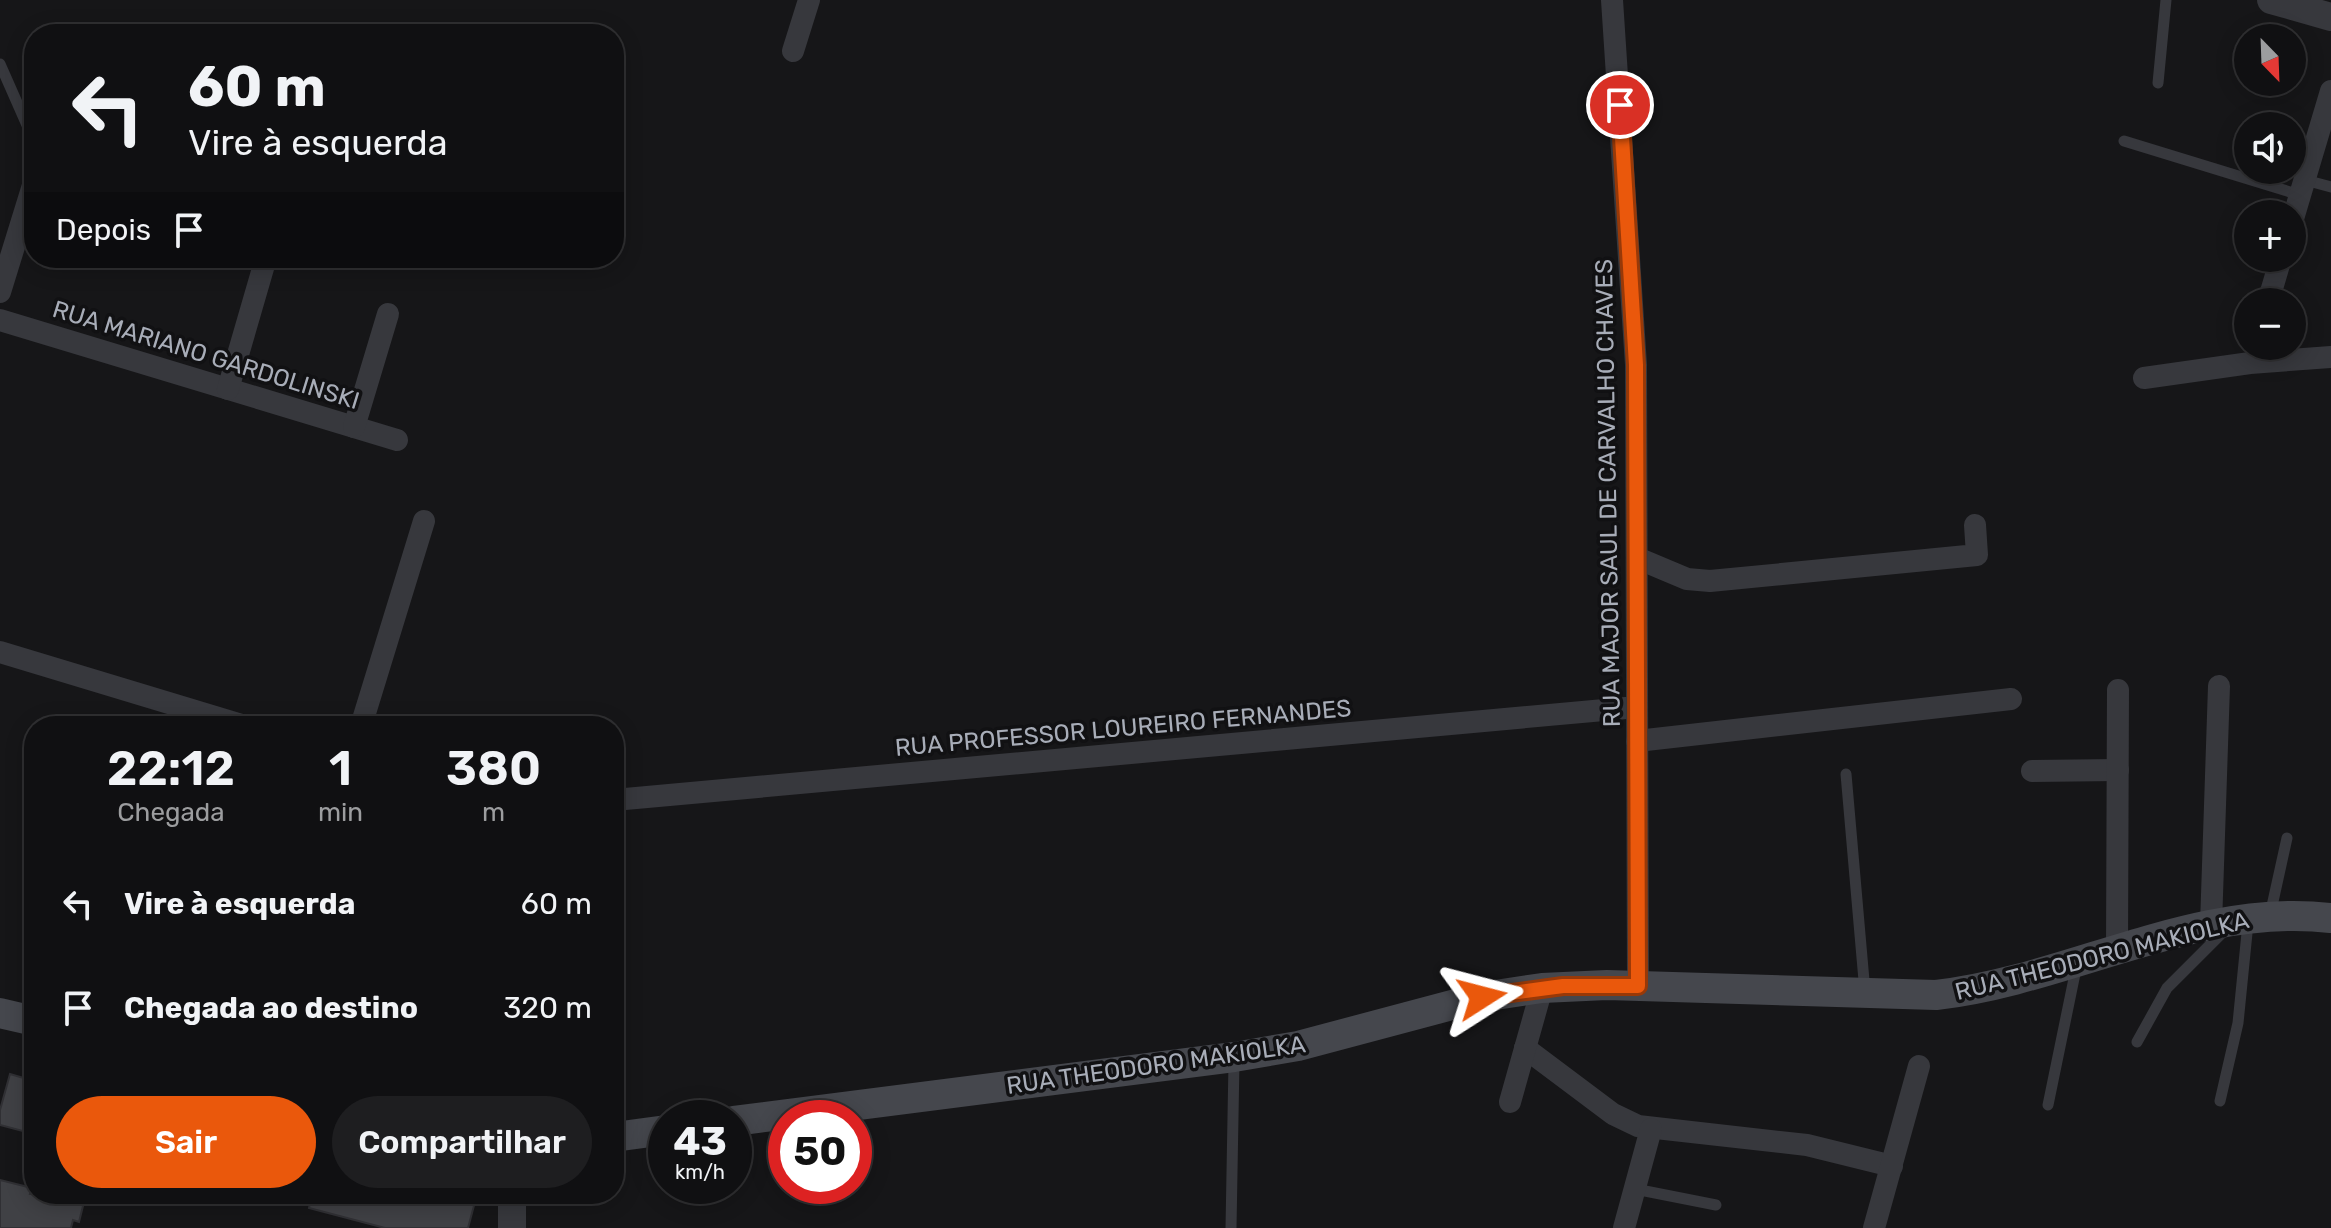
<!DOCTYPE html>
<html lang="pt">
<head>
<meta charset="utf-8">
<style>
  body { margin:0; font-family:Rubik,sans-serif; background:#1e1e20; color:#f1f3f6; height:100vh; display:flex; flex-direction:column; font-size:30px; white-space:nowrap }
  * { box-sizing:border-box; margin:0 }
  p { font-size:26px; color:#9c9d9f }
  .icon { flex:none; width:44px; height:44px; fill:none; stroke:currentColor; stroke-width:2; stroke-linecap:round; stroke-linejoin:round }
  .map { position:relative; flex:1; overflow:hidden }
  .details { position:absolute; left:24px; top:716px; width:600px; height:488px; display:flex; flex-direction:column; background:#101012; border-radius:32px; box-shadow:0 4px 20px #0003,0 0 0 2px #303032 }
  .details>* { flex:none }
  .hud { position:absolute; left:24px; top:24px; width:600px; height:244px; border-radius:32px; box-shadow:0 4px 20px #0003,0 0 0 2px #303032; background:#101012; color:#f1f3f6; overflow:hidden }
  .needle { width:52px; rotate:157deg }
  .fabs { position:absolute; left:2234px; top:24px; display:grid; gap:16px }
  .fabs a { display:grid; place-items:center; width:72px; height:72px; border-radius:50%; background:#101012; box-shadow:0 4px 20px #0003,0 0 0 2px #303032; font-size:40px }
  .speed { position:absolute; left:648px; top:1100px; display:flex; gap:16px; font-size:40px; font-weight:700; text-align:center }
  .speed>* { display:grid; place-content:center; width:104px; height:104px; border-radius:50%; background:#101012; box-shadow:0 4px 20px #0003,0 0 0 2px #303032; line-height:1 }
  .speed small { font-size:20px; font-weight:400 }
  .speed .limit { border:12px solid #d22; background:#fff; color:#111 }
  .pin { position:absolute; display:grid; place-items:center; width:68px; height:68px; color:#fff; margin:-34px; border:4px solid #fff; border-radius:50%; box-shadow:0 2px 8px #0007 }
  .me { position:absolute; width:88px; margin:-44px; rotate:81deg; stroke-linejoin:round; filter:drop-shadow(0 0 6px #0008) }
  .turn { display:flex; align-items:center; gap:28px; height:168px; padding:0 32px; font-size:36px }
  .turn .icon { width:104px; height:104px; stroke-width:2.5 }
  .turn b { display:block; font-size:56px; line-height:68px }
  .then { display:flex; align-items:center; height:76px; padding:0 32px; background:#0003; gap:16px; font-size:30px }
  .eta { display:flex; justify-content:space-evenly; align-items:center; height:136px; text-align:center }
  .eta b { font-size:48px; font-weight:600; line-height:56px }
  .action { display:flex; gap:16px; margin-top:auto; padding:16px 32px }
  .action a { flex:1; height:92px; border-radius:48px; background:#ea580c; color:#fff; font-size:32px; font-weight:600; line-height:92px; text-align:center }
  .action a+a { background:#1e1e20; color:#f1f3f6 }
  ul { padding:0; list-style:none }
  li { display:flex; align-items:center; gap:24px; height:104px; padding:0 32px }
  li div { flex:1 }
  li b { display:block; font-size:30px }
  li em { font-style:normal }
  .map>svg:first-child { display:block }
</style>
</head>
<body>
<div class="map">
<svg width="2331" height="1228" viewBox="0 0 2331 1228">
  <rect width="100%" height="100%" fill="#161618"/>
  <!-- building -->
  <g fill="#404145" stroke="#303034" stroke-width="2">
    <polygon points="10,1074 34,1081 34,1134 0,1125 0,1110"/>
    <polygon points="0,1180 32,1188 30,1194 53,1194 84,1202 79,1222 73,1220 71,1228 0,1228"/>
    <polygon points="312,1194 460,1194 476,1198 468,1228 385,1228 309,1208"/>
  </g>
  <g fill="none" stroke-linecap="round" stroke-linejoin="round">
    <!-- service -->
    <g stroke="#37383d" stroke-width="11">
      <polyline points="0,64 34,141"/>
      <polyline points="2158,83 2166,0"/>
      <polyline points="2124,141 2300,195"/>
      <polyline points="2305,180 2331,187"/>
      <polyline points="1846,774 1865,992"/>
      <polyline points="2270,915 2287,838"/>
      <polyline points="2137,1042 2167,988 2224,931"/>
      <polyline points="2220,1101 2238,1023 2248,923"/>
      <polyline points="2048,1105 2077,964"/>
      <polyline points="1635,1189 1716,1205"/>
      <polyline points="1231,1228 1234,1061"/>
    </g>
    <!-- minor -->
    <g stroke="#37383d" stroke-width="22">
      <polyline points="1612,0 1636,365 1638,986"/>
      <polyline points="793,51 809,0"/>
      <polyline points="2292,222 2331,91"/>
      <polyline points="0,292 34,182"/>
      <polyline points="2268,302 2281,258"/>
      <polyline points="0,320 397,440"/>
      <polyline points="2144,378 2250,363 2331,357"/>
      <polyline points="228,389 266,258"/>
      <polyline points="354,427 388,314"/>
      <polyline points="1637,558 1687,579 1710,581 1977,555 1975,525"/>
      <polyline points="0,652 245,726"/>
      <polyline points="361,726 424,521"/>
      <polyline points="1637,741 2011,699"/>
      <polyline points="2032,771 2118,770"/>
      <polyline points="614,800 1637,707"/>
      <polyline points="2211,925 2219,686"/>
      <polyline points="2117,951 2118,690"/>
      <polyline points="1525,1048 1613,1114 1638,1126 1807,1145 1892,1166"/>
      <polyline points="1510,1102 1542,988"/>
      <polyline points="1624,1228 1651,1129"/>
      <polyline points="1874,1228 1919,1066"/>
    </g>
    <!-- tertiary -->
    <g stroke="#37383d" stroke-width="28">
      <polyline points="2271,0 2331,17"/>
      <polyline points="512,1194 512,1228"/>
    </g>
    <!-- secondary -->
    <g stroke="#45474d" stroke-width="30">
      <polyline points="0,1013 34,1021"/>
      <path d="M734 1121 1234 1057 1298 1046 1482 997 1542 988 1607 985 1936 995C2069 980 2195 902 2331 918"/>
      <polyline points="614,1137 666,1130"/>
    </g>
  </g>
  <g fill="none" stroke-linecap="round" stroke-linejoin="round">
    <!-- route casing -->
    <g stroke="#983908" stroke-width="20">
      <polyline id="route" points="1482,997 1563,986 1638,986 1636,365 1620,105"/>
    </g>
    <!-- route -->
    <use href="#route" stroke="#ea580c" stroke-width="14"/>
  </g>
  <g text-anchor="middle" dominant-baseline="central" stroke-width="7" stroke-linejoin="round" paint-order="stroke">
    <!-- street labels -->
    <g font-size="24" fill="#a8adb8" stroke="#111113">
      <text transform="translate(206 355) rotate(17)">RUA MARIANO GARDOLINSKI</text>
      <text transform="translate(1608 493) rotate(-91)">RUA MAJOR SAUL DE CARVALHO CHAVES</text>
      <text transform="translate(1123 728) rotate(-5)">RUA PROFESSOR LOUREIRO FERNANDES</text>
      <text transform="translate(2102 956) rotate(-14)">RUA THEODORO MAKIOLKA</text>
      <text transform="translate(1156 1065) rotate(-8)">RUA THEODORO MAKIOLKA</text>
    </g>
  </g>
</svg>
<div class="fabs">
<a><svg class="needle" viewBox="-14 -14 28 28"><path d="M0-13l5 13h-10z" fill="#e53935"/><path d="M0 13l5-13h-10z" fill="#9c9d9f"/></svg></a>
<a><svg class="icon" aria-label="sound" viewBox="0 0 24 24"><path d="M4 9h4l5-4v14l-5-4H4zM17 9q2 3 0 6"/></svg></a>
<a>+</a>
<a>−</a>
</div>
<div class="speed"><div>43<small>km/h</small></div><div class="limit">50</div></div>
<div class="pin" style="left:1620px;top:105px;background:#d93025"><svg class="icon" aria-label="arrive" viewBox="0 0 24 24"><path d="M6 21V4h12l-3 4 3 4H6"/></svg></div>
<svg class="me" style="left:1482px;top:997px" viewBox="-20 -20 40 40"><path d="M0-17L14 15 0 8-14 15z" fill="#ea580c" stroke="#fff" stroke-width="4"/></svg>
<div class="hud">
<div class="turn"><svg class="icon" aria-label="left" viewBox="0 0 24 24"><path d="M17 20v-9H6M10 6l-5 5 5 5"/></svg><div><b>60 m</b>Vire à esquerda</div></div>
<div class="then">Depois<svg class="icon" aria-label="arrive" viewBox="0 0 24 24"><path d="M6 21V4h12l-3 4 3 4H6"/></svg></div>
</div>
<section class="details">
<div class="eta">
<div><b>22:12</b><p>Chegada</p></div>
<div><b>1</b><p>min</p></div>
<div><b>380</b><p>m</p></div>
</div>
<ul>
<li><svg class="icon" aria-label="left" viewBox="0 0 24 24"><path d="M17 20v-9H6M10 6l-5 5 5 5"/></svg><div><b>Vire à esquerda</b></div><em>60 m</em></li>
<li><svg class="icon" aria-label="arrive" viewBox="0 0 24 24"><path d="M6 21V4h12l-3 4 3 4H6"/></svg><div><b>Chegada ao destino</b></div><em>320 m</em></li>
</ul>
<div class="action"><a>Sair</a><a>Compartilhar</a></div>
</section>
</div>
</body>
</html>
